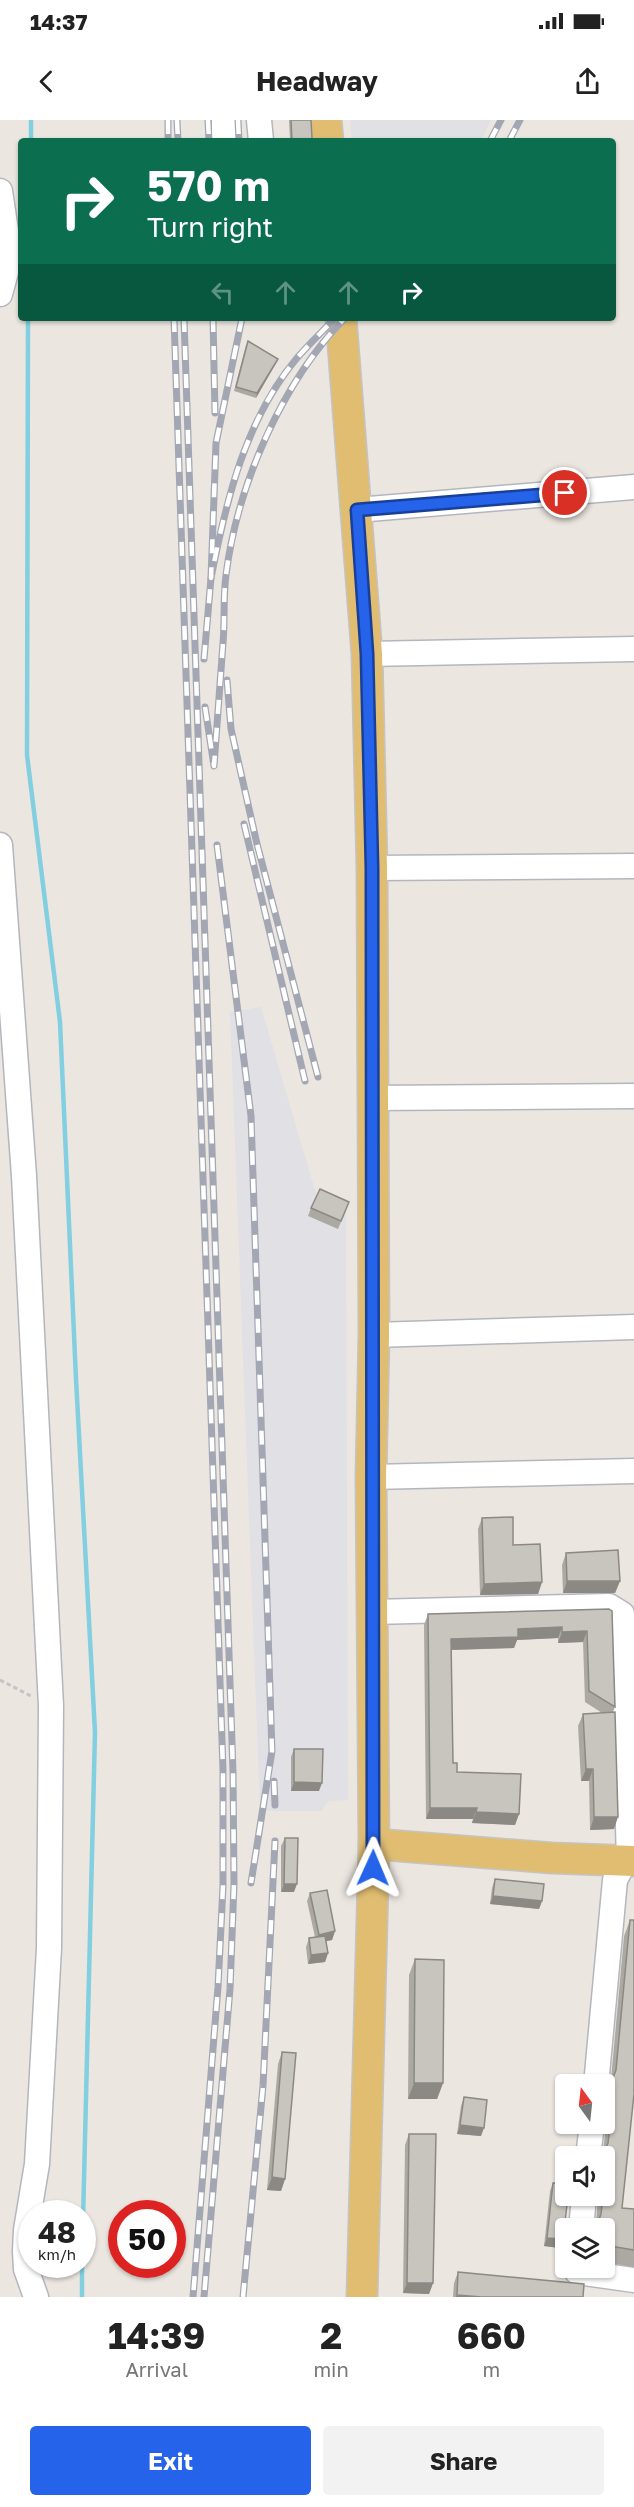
<!DOCTYPE html>
<html lang="en">
<head>
<meta charset="utf-8">
<style>
  body { margin:0; font-family:"Golos Text",sans-serif; background:#f2f2f2; color:#222; height:100vh; display:flex; flex-direction:column; font-size:22px; white-space:nowrap }
  * { box-sizing:border-box; margin:0 }
  p { font-size:20px; color:#767676 }
  .icon { flex:none; width:33px; height:33px; fill:none; stroke:currentColor; stroke-width:2; stroke-linecap:round; stroke-linejoin:round }
  .map { position:relative; height:2177px; overflow:hidden }
  .panel { display:flex; flex-direction:column; background:#fff; flex:1 }
  .panel>* { flex:none }
  .guide { position:absolute; left:18px; top:18px; width:598px; height:183px; border-radius:6px; box-shadow:0 2px 4px #0004; background:#0b6e4f; color:#fff; overflow:hidden }
  .needle { width:39px; rotate:345deg }
  .fabs { position:absolute; left:555px; top:1954px; display:grid; gap:12px }
  .fabs a { display:grid; place-items:center; width:60px; height:60px; border-radius:6px; background:#fff; box-shadow:0 2px 4px #0004; font-size:30px }
  .speed { position:absolute; left:18px; top:2080px; display:flex; gap:12px; font-size:30px; font-weight:700; text-align:center }
  .speed>* { display:grid; place-content:center; width:78px; height:78px; border-radius:50%; background:#fff; box-shadow:0 2px 4px #0004; line-height:1 }
  .speed small { font-size:15px; font-weight:400 }
  .speed .limit { border:9px solid #d22; background:#fff; color:#111 }
  .pin { position:absolute; display:grid; place-items:center; width:51px; height:51px; color:#fff; margin:-26px; border:3px solid #fff; border-radius:50%; box-shadow:0 2px 6px #0007 }
  .me { position:absolute; width:66px; margin:-33px; rotate:1deg; stroke-linejoin:round; filter:drop-shadow(0 0 4px #0008) }
  .turn { display:flex; align-items:center; gap:21px; height:126px; padding:0 30px; font-size:27px }
  .turn .icon { width:78px; height:78px; stroke-width:2.5 }
  .turn b { display:block; font-size:42px; line-height:51px }
  .lanes { display:flex; align-items:center; height:57px; padding:0 30px; background:#0003; justify-content:center; gap:30px; direction:ltr }
  .lanes .off { opacity:.35 }
  .eta { display:flex; justify-content:space-evenly; align-items:center; height:102px; text-align:center }
  .eta b { font-size:36px; font-weight:700; line-height:42px }
  .primary-button { display:flex; gap:12px; margin-top:auto; padding:12px 30px }
  .primary-button a { flex:1; height:69px; border-radius:6px; background:#2563eb; color:#fff; font-size:24px; font-weight:700; line-height:69px; text-align:center }
  .primary-button a+a { background:#f2f2f2; color:#222 }
  .status { display:flex; justify-content:space-between; align-items:center; height:42px; padding:0 30px; background:#fff; direction:ltr }
  .status svg { height:16px; fill:currentColor }
  header { display:flex; justify-content:space-between; align-items:center; height:78px; padding:0 30px; background:#fff; font-size:27px; font-weight:700 }
  .map>svg:first-child { display:block }
</style>
</head>
<body>
<div class="status"><b>14:37</b><svg viewBox="0 0 49 12"><path d="M0 12V9h3v3zM5 12V6h3v6zM10 12V3h3v9zM15 12V0h3v12zM26 1h20v11H26zM47 4h2v5h-2z"/></svg></div>
<header><svg class="icon" aria-label="back" viewBox="0 0 24 24"><path d="M15 5l-7 7 7 7"/></svg>Headway<svg class="icon" aria-label="share" viewBox="0 0 24 24"><path d="M12 15V3M7 8l5-5 5 5M5 13v7h14v-7"/></svg></header>
<div class="map">
<svg width="634" height="2177" viewBox="0 0 634 2177">
  <rect width="100%" height="100%" fill="#ece6e0"/>
  <!-- industrial -->
  <g fill="#e1e0e5">
    <polygon points="350,0 491,0 481,21 352,21"/>
    <polygon points="261,887 317,1077 346,1090 348,1680 329,1681 321,1691 260,1691 230,892"/>
  </g>
  <g fill="none" stroke-linecap="round" stroke-linejoin="round">
    <!-- stream -->
    <g stroke="#81cfe0" stroke-width="4.5">
      <polyline points="31,21 31,0"/>
      <polyline points="28,198 27,635 60,902 76,1259 95,1612 82,2141"/>
      <polyline points="82,2177 82,2145"/>
    </g>
    <!-- minor casing -->
    <g stroke="#b4b6be" stroke-width="27">
      <g id="minor">
        <polyline points="224,0 224,21"/>
        <polyline points="259,0 261,21"/>
        <polyline points="0,71 10,137 0,174"/>
        <polyline points="357,390 634,367"/>
        <polyline points="367,534 634,529"/>
        <polyline points="0,725 24,1056 51,1586 49,1828 37,2044 26,2110 25,2131 26,2149 36,2177"/>
        <polyline points="372,748 634,746"/>
        <polyline points="371,978 634,976"/>
        <polyline points="374,1215 634,1207"/>
        <polyline points="371,1357 634,1351"/>
        <polyline points="373,1492 609,1486 622,1494 629,1741"/>
        <polyline points="596,1965 615,1760 625,1741"/>
        <polyline points="588,2037 592,2004"/>
        <polyline points="581,2109 584,2076"/>
        <polyline points="577,2148 577,2152 634,2160"/>
      </g>
    </g>
    <!-- major casing -->
    <g stroke="#c4c4c4" stroke-width="33">
      <g id="major">
        <polyline points="326,0 328,21"/>
        <polyline points="341,198 367,534 372,748 374,1215 371,1357 374,1724 362,2177"/>
        <polyline points="374,1724 552,1738 634,1741"/>
      </g>
    </g>
    <!-- path -->
    <polyline stroke="#c4c4c4" stroke-width="3" stroke-dasharray="4.5 3" stroke-linecap="butt" points="0,1560 31,1576"/>
    <!-- minor -->
    <use href="#minor" stroke="#fff" stroke-width="24"/>
    <!-- major -->
    <use href="#major" stroke="#e0bd71" stroke-width="30"/>
    <!-- rail casing -->
    <g stroke="#a3a7b4" stroke-width="7">
      <g id="rail">
        <polyline points="168,0 168,21"/>
        <polyline points="177,0 178,21"/>
        <polyline points="208,0 209,21"/>
        <polyline points="238,0 239,21"/>
        <polyline points="490,21 501,0"/>
        <polyline points="509,21 520,0"/>
        <polyline points="174,198 223,1650 223,1766 218,1867 193,2177"/>
        <polyline points="184,198 233,1652 234,1764 230,1869 204,2177"/>
        <polyline points="213,198 215,293"/>
        <path d="M242 198 216 323 211 458C226 381 245 300 297 238 309 224 323 211 335 198"/>
        <polyline points="204,539 211,458"/>
        <polyline points="227,560 231,609 257,724 318,957"/>
        <path d="M205 587 214 646C217 605 220 564 223 523 225 501 223 477 226 455 237 366 282 262 345 198"/>
        <polyline points="244,704 305,961"/>
        <polyline points="217,725 251,996 272,1631 251,1763"/>
        <polyline points="274,1661 275,1685"/>
        <polyline points="243,2177 263,1966 275,1721"/>
      </g>
    </g>
    <!-- rail -->
    <use href="#rail" stroke="#fff" stroke-width="4.5" stroke-dasharray="14" stroke-linecap="butt"/>
  </g>
  <!-- wall -->
  <g fill="#aca9a3">
    <polygon points="289,0 311,0 312,18 314,21 290,21"/>
    <polygon points="246,225 278,239 276,243 256,278 234,271"/>
    <polygon points="311,1088 346,1090 338,1109 308,1096"/>
    <polygon points="482,1398 513,1425 542,1462 538,1474 480,1475 478,1409"/>
    <polygon points="566,1433 620,1461 615,1473 563,1473 562,1445"/>
    <polygon points="609,1489 615,1587 613,1592 614,1709 590,1710 589,1661 581,1661 578,1606 583,1594 602,1593 585,1582 583,1522 558,1523 558,1518 517,1520 514,1528 451,1530 453,1643 457,1652 519,1694 515,1705 472,1703 473,1699 426,1699 424,1505 428,1494"/>
    <polygon points="294,1629 319,1671 291,1671 291,1637"/>
    <polygon points="285,1718 294,1772 281,1772 281,1726"/>
    <polygon points="495,1759 542,1781 539,1789 490,1784 492,1768"/>
    <polygon points="310,1773 335,1811 332,1820 326,1821 328,1833 325,1842 308,1844 306,1827 309,1818 315,1817 307,1781"/>
    <polygon points="630,1800 622,2088 634,2089 634,2147 604,2142 604,2109 589,2109 590,2106 596,2103 598,2076 604,2076 604,2037 595,2037 596,2035 603,2031 606,2006 604,1998 604,1965 602,1965 602,1963 611,1959 624,1816"/>
    <polygon points="415,1839 443,1963 437,1979 408,1979 409,1855"/>
    <polygon points="282,1932 285,2059 281,2071 267,2070 278,1944"/>
    <polygon points="464,1977 481,2016 457,2014 461,1986"/>
    <polygon points="409,2014 433,2163 429,2174 403,2173 405,2025"/>
    <polygon points="553,2063 563,2119 560,2128 544,2126 550,2071"/>
    <polygon points="458,2152 583,2177 453,2177 454,2163"/>
  </g>
  <!-- shaded-wall -->
  <g fill="#8c8985">
    <polygon points="278,239 276,243 256,278 257,273"/>
    <polygon points="567,1461 620,1461 615,1473 563,1473"/>
    <polygon points="542,1462 538,1474 480,1475 484,1464"/>
    <polygon points="562,1507 558,1518 517,1520 514,1528 447,1530 451,1519 518,1509"/>
    <polygon points="587,1511 583,1522 558,1523 562,1512"/>
    <polygon points="586,1649 593,1649 589,1661 581,1661"/>
    <polygon points="294,1662 322,1663 319,1671 291,1671"/>
    <polygon points="430,1688 477,1688 473,1699 426,1699"/>
    <polygon points="476,1692 519,1694 515,1705 472,1703"/>
    <polygon points="594,1697 618,1697 614,1709 590,1710"/>
    <polygon points="284,1764 297,1764 294,1772 281,1772"/>
    <polygon points="493,1776 542,1781 539,1789 490,1784"/>
    <polygon points="335,1811 332,1820 316,1823 319,1815"/>
    <polygon points="328,1833 325,1842 308,1844 311,1835"/>
    <polygon points="414,1963 443,1963 437,1979 408,1979"/>
    <polygon points="460,2005 484,2008 481,2016 457,2014"/>
    <polygon points="272,2057 285,2059 281,2071 267,2070"/>
    <polygon points="547,2118 563,2119 560,2128 544,2126"/>
    <polygon points="407,2163 433,2163 429,2174 403,2173"/>
    <polygon points="457,2175 482,2177 456,2177"/>
  </g>
  <!-- building -->
  <g fill="#c8c4be" stroke="#8c8985" stroke-width="1.5">
    <polygon points="291,0 311,0 312,18 314,21 292,21"/>
    <polygon points="248,221 278,239 257,273 236,267"/>
    <polygon points="320,1069 349,1082 341,1101 311,1088"/>
    <polygon points="513,1397 513,1425 540,1424 542,1462 484,1464 482,1398"/>
    <polygon points="618,1430 620,1461 567,1461 566,1433"/>
    <polygon points="609,1489 612,1491 615,1587 589,1571 587,1511 562,1512 562,1507 518,1509 518,1517 451,1519 453,1643 457,1643 457,1652 521,1654 519,1694 476,1692 477,1688 430,1688 428,1494"/>
    <polygon points="615,1592 618,1697 594,1697 593,1649 586,1649 583,1594"/>
    <polygon points="294,1629 323,1629 322,1663 294,1662"/>
    <polygon points="285,1718 298,1718 297,1764 284,1764"/>
    <polygon points="495,1759 544,1764 542,1781 493,1776"/>
    <polygon points="327,1770 335,1811 319,1815 310,1773"/>
    <polygon points="630,1800 634,1800 634,1974 622,2088 634,2089 634,2130 604,2125 604,2109 590,2109 590,2106 598,2102 601,2094 603,2076 604,2076 604,2037 596,2037 596,2035 605,2030 608,2023 612,1990 611,1982 604,1977 604,1965 602,1965 602,1963 613,1958 616,1950"/>
    <polygon points="325,1816 328,1833 311,1835 309,1818"/>
    <polygon points="415,1839 444,1840 443,1963 414,1963"/>
    <polygon points="282,1932 296,1933 285,2059 272,2057"/>
    <polygon points="464,1977 487,1980 484,2008 460,2005"/>
    <polygon points="409,2014 436,2014 433,2163 407,2163"/>
    <polygon points="553,2063 566,2064 566,2076 568,2076 563,2119 547,2118"/>
    <polygon points="458,2152 584,2164 583,2177 482,2177 457,2175"/>
  </g>
  <g fill="none" stroke-linecap="round" stroke-linejoin="round">
    <!-- route casing -->
    <g stroke="#184099" stroke-width="15">
      <polyline id="route" points="373,1748 372,748 367,534 357,390 565,373"/>
    </g>
    <!-- route -->
    <use href="#route" stroke="#2563eb" stroke-width="10"/>
  </g>
</svg>
<div class="fabs">
<a><svg class="needle" viewBox="-14 -14 28 28"><path d="M0-13l5 13h-10z" fill="#e53935"/><path d="M0 13l5-13h-10z" fill="#767676"/></svg></a>
<a><svg class="icon" aria-label="sound" viewBox="0 0 24 24"><path d="M4 9h4l5-4v14l-5-4H4zM17 9q2 3 0 6"/></svg></a>
<a><svg class="icon" aria-label="layers" viewBox="0 0 24 24"><path d="M12 4l9 5-9 5-9-5zM3 14l9 5 9-5"/></svg></a>
</div>
<div class="speed"><div>48<small>km/h</small></div><div class="limit">50</div></div>
<div class="pin" style="left:565px;top:373px;background:#d93025"><svg class="icon" aria-label="arrive" viewBox="0 0 24 24"><path d="M6 21V4h12l-3 4 3 4H6"/></svg></div>
<svg class="me" style="left:373px;top:1748px" viewBox="-20 -20 40 40"><path d="M0-17L14 15 0 8-14 15z" fill="#2563eb" stroke="#fff" stroke-width="4"/></svg>
<div class="guide">
<div class="turn"><svg class="icon" aria-label="right" viewBox="0 0 24 24"><path d="M7 20v-9h11M14 6l5 5-5 5"/></svg><div><b>570 m</b>Turn right</div></div>
<div class="lanes"><svg class="icon off" aria-label="left" viewBox="0 0 24 24"><path d="M17 20v-9H6M10 6l-5 5 5 5"/></svg><svg class="icon off" aria-label="ahead" viewBox="0 0 24 24"><path d="M12 20V5M6 11l6-6 6 6"/></svg><svg class="icon off" aria-label="ahead" viewBox="0 0 24 24"><path d="M12 20V5M6 11l6-6 6 6"/></svg><svg class="icon" aria-label="right" viewBox="0 0 24 24"><path d="M7 20v-9h11M14 6l5 5-5 5"/></svg></div>
</div>
</div>
<section class="panel">
<div class="eta">
<div><b>14:39</b><p>Arrival</p></div>
<div><b>2</b><p>min</p></div>
<div><b>660</b><p>m</p></div>
</div>
<div class="primary-button"><a>Exit</a><a>Share</a></div>
</section>
</body>
</html>
